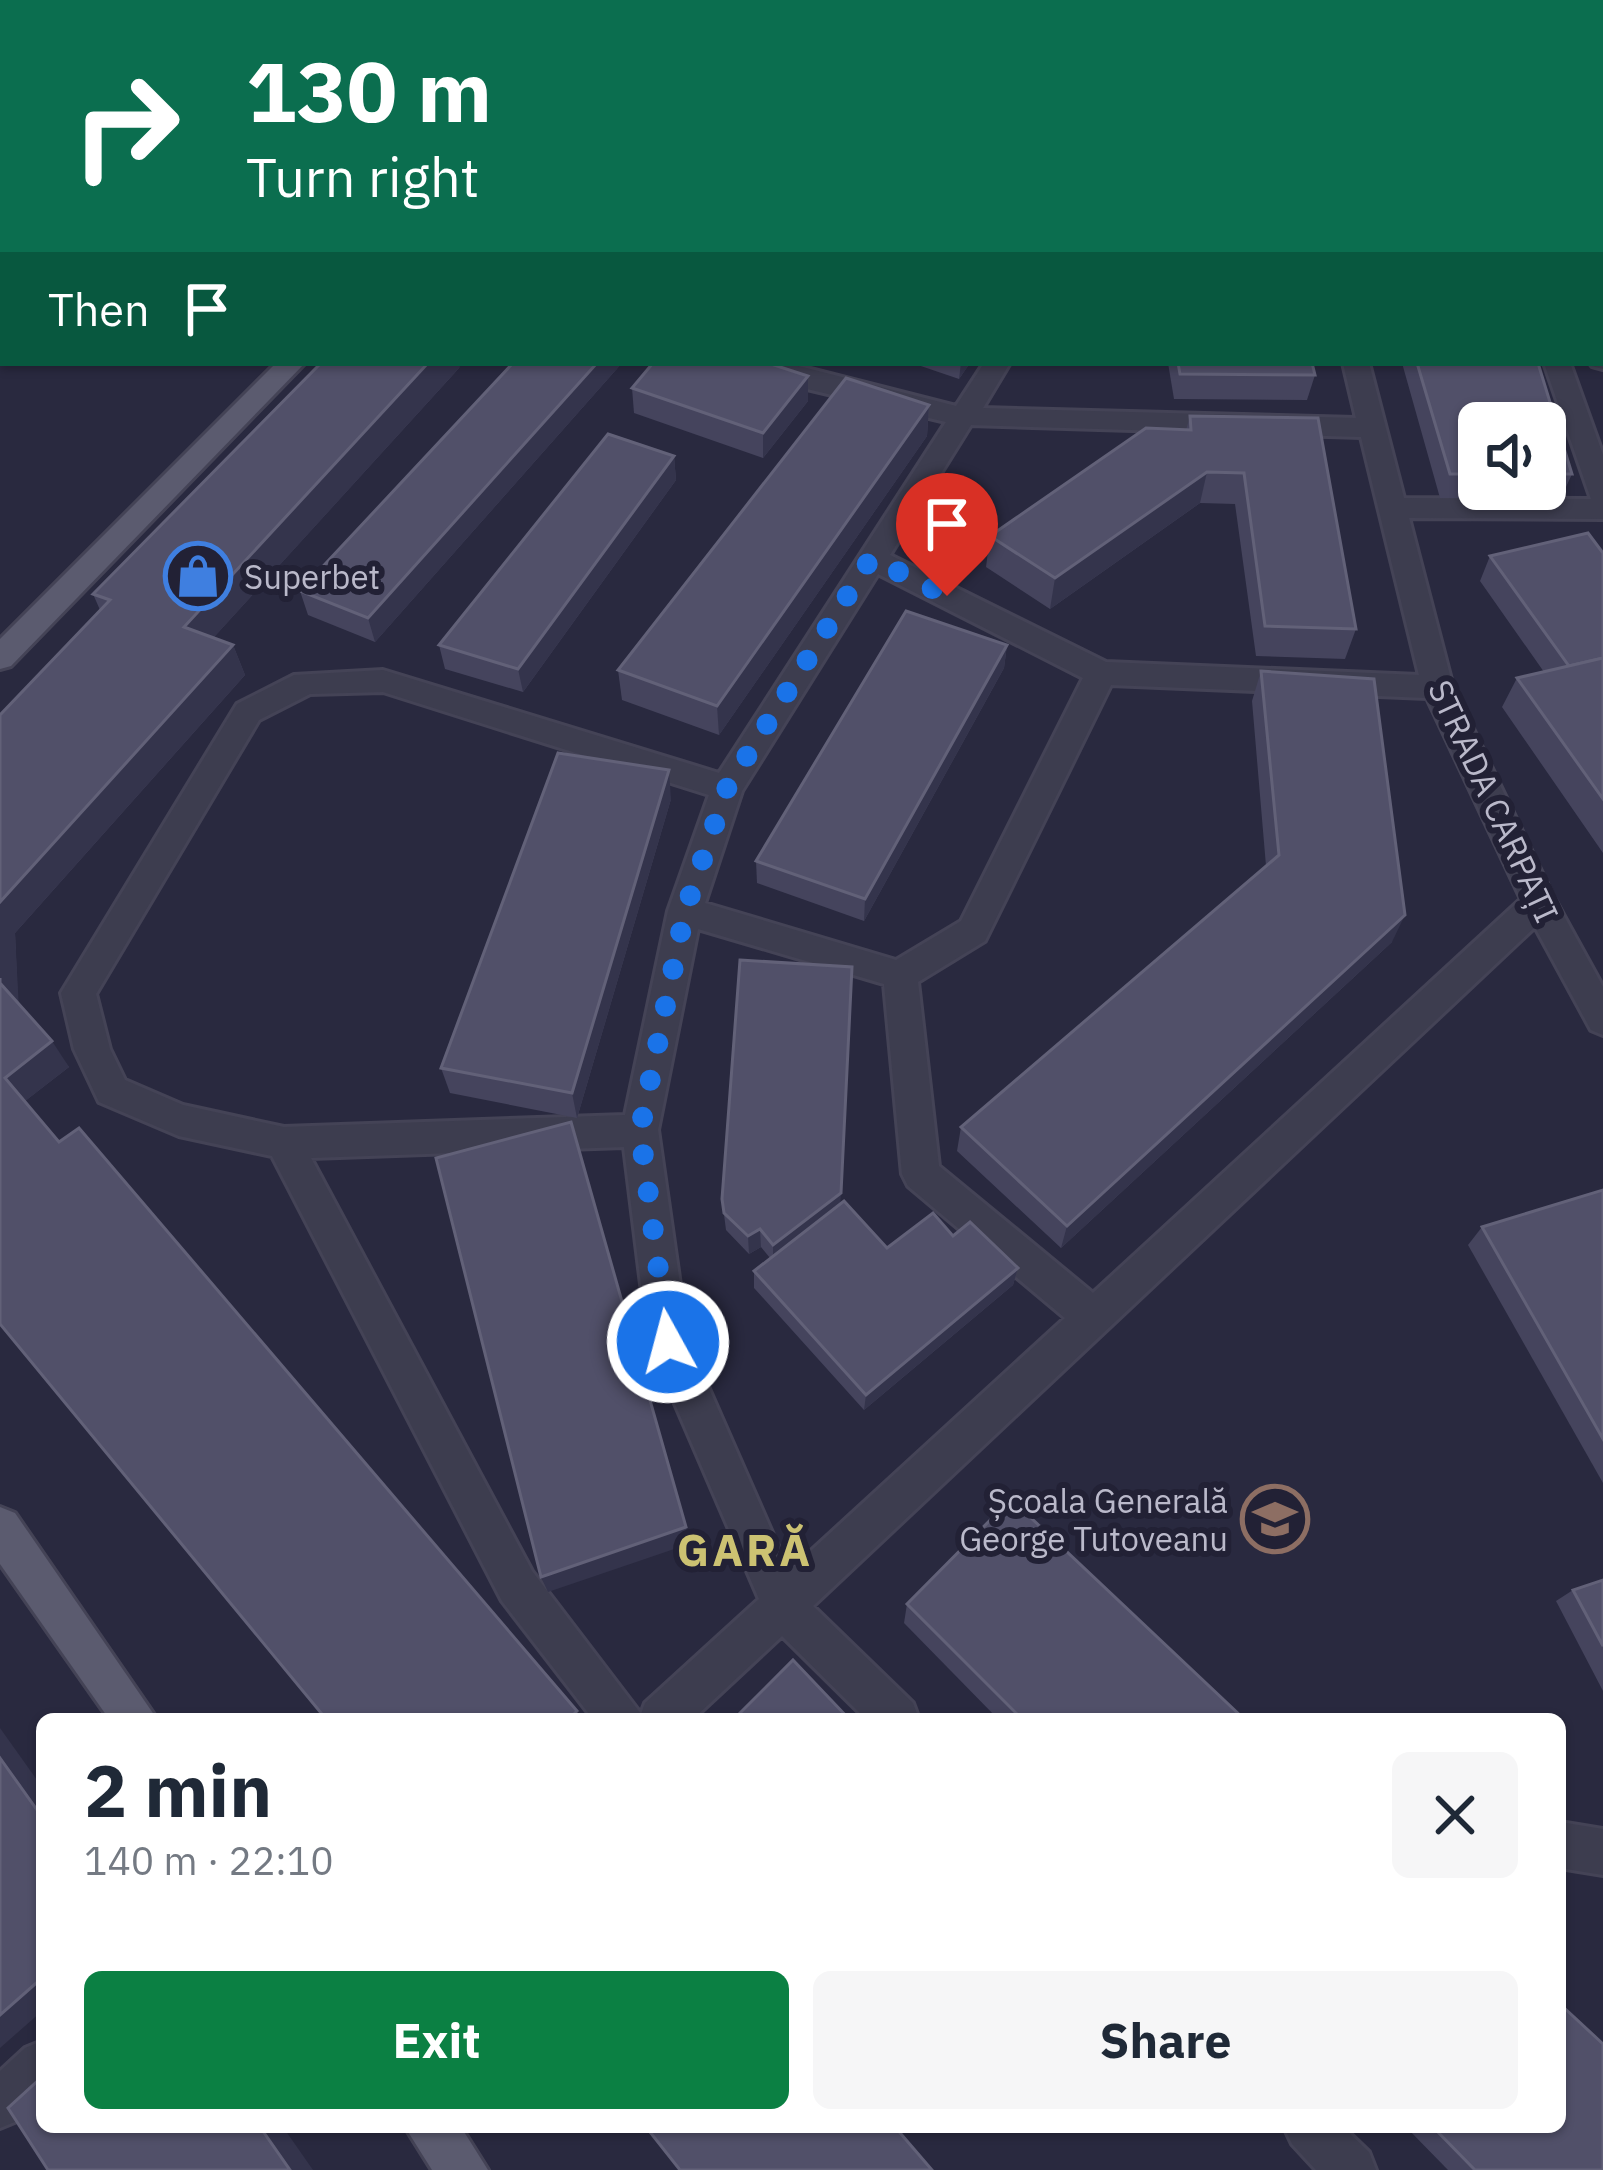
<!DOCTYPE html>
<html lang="en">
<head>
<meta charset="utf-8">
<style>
  body { margin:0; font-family:"IBM Plex Sans",sans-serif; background:#f6f6f7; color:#1f2937; height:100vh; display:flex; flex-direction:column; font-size:45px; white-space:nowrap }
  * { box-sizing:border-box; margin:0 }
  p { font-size:39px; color:#747a83 }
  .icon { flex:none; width:66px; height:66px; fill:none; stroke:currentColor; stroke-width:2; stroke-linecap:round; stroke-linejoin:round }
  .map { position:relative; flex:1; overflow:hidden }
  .drawer { position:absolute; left:36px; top:1713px; width:1530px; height:420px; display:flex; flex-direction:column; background:#fff; border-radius:18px; box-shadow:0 3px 9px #0004 }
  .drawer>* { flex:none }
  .banner { position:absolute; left:0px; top:0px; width:1605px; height:366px; box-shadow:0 3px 9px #0004; background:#0b6e4f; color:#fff; overflow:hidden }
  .fabs { position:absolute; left:1458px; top:402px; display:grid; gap:24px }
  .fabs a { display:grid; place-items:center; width:108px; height:108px; border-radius:18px; background:#fff; box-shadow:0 3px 9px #0004; font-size:60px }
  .pin { position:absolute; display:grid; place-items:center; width:102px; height:102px; color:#fff; margin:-123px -51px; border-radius:50% 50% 50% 0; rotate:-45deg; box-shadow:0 0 12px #0007 }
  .pin .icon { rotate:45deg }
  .me { position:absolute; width:132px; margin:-66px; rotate:353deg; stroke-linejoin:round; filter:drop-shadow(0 0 9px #0008) }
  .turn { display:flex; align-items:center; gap:42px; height:252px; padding:0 48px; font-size:54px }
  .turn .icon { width:156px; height:156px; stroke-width:2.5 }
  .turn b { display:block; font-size:84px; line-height:102px }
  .then { display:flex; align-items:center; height:114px; padding:0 48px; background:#0003; gap:24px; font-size:45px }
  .round { display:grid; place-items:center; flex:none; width:126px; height:126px; border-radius:18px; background:#f6f6f7 }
  .overview { display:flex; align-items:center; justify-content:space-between; height:204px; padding:0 48px }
  h1 { font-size:72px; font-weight:700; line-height:90px }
  .cta { display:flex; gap:24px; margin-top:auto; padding:24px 48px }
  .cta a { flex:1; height:138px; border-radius:18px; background:#0b8043; color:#fff; font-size:48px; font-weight:700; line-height:138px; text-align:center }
  .cta a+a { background:#f6f6f7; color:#1f2937 }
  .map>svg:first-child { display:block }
</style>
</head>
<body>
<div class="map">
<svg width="1603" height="2170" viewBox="0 0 1603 2170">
  <rect width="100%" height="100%" fill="#29293f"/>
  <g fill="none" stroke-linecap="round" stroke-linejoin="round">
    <!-- minor casing -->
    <g stroke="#444356" stroke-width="6">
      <g id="minor">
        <polygon points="1263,0 1292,0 1294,3 1265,3"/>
        <rect x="1602" y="49" width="1" height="14"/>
        <rect x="1602" y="195" width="1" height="15"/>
        <polygon points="1602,351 1603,369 1592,366 1590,363 1602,363"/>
        <path d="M747 363H787L956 406 984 363H1010L983 408 1356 418 1343 363H1369L1404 498 1591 499 1544 363H1570L1603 455V519L1409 518 1453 687 1554 898 1603 987V1035L1591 1030 1535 927 813 1606 913 1703 919 1719H866L782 1636 693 1719H593L502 1601 272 1156 179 1136 99 1102 74 1049 61 993 237 704 294 675 383 670 719 773 946 422 807 389 750 369ZM971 425 1361 437 1419 675 1106 662 890 555ZM878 574 1083 678 961 921 896 960 705 903 742 791ZM1111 685 1427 698 1521 899 1093 1293 939 1166 918 982 985 941ZM383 692 709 795 668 911 625 1115 284 1127 183 1105 125 1080 110 1049 96 994 259 720 310 694ZM698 929 884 984 902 1174 908 1186 1065 1318 789 1571 688 1341 658 1130ZM624 1147 648 1341 759 1599 645 1703 641 1714 532 1571 311 1158Z"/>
        <polygon points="1560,1822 1603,1829 1603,1875 1560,1868"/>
        <polygon points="42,2041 42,2098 17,2121 0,2128 0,2071 25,2048"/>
        <polygon points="1284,2127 1343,2127 1369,2152 1376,2170 1316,2170 1292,2144"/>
      </g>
    </g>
    <!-- major casing -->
    <g stroke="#444356" stroke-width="6">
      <g id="major">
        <polygon points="276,363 305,363 11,666 0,669 0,639"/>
        <polygon points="0,1507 15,1513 157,1719 109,1719 0,1564"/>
        <polygon points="405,2127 461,2127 488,2170 432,2170"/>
      </g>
    </g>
    <!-- minor -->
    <use href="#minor" fill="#3d3d4f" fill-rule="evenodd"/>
    <!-- major -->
    <use href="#major" fill="#5b5b6f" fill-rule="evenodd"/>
    <!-- rail casing -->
    <g stroke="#605f76" stroke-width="9">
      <g id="rail">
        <polyline points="50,3 54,0"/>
        <polyline points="85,3 89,0"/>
      </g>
    </g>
    <!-- rail -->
    <use href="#rail" stroke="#222135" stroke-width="6" stroke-dasharray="20" stroke-linecap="butt"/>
  </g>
  <!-- wall -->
  <g fill="#45445d" fill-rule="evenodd">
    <polygon points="339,0 465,0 462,3 340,3"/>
    <polygon points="732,0 947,0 959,3 735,3"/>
    <polygon points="1327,0 1380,0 1378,3 1340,3"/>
    <polygon points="513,363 622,363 375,642 308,615 300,591"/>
    <polygon points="912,363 970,363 959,379"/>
    <polygon points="1168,363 1312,363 1315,375 1307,400 1174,399"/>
    <path d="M1402 363H1538L1572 474 1561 498H1440ZM1479 423H1545V489H1479Z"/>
    <polygon points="460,367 214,637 233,645 245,675 15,933 18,1004 69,1067 25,1101 0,1324 0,715 100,610 93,594"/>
    <polygon points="632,388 808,401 763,458 634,413"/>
    <polygon points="929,405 927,436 719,735 622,700 618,670"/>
    <polygon points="1190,416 1318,418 1356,629 1345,659 1256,656 1235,504 1200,503 1050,609 986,567 990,536 1186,430"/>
    <polygon points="674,456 676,480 523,692 445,669 439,645"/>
    <polygon points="1603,553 1603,853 1502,707 1517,678 1544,672 1480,581 1490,556"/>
    <polygon points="1007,645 1004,668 864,921 757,883 756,861"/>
    <polygon points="1261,671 1392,942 1061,1248 957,1151 961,1127 1266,866 1252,701"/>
    <polygon points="671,799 577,1118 450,1093 441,1068"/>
    <polygon points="1603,1190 1603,1483 1468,1245 1482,1227"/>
    <polygon points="722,1199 841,1203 887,1248 953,1236 1018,1268 1013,1285 864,1410 754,1288 754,1271 770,1258 761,1247 749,1254 726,1230"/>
    <polygon points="1603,1580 1603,1691 1556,1601 1573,1590"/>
    <polygon points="907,1604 1244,1719 998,1719 904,1623"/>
    <polygon points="1406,2127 1560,2127 1603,2170 1448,2170"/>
  </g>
  <!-- shaded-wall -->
  <g fill="#34344c">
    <polygon points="187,0 226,0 222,3 184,3"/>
    <polygon points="434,0 465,0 462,3 431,3"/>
    <polygon points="428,363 459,363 460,367 196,657 184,627"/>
    <polygon points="597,363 622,363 375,642 368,618"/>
    <polygon points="961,363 970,363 959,379"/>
    <polygon points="808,376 808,401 763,458 763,433"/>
    <polygon points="929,405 927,436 719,735 717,706"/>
    <polygon points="674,456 676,480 523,692 518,669"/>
    <polygon points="1207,472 1200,503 1050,609 1055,578"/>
    <polygon points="233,645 245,675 15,933 19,1010 0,983 0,902"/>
    <polygon points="1007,645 1004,668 864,921 865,899"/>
    <polygon points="669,770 671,799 577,1118 572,1093"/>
    <polygon points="1405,915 1392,942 1061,1248 1067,1226"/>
    <polygon points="852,967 840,1211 773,1262 773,1245"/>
    <polygon points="52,1041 69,1067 24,1102 5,1078"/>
    <polygon points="760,1229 761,1247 749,1254 748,1236"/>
    <polygon points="1018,1268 1013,1285 864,1410 866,1395"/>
    <polygon points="686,1527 689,1544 548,1592 541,1577"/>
    <polygon points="0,1728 42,1787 42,1817 0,1758"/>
    <polygon points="42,1978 42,2011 0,2048 0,2015"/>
    <polygon points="260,2127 283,2127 313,2170 290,2170"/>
  </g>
  <!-- building -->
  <g fill="#515069" stroke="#626178" stroke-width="3">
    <polygon points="91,0 187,0 184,3 87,3"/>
    <polygon points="373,0 434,0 431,3 383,3"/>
    <polygon points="823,0 947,0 959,3 834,3"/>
    <polygon points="1233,0 1249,0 1261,3 1231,3"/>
    <polygon points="321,363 428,363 184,627 233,645 0,902 0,715 110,600 93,594"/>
    <polygon points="513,363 597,363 368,618 300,591"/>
    <polygon points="653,363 768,363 808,376 763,433 632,388"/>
    <polygon points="1178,363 1312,363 1315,375 1180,374"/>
    <polygon points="1417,363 1538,363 1572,474 1545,474 1545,423 1479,423 1479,474 1450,474"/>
    <polygon points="846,378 929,405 717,706 618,670"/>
    <polygon points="1190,416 1318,418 1356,629 1265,626 1244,473 1207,472 1055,578 990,536 1146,428 1191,430"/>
    <polygon points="608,434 674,456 518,669 439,645"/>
    <polygon points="1588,533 1603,553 1603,658 1569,666 1490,556"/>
    <polygon points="906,611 1007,645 865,899 756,861"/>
    <polygon points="1603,658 1603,799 1517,678"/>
    <polygon points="1261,671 1374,679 1405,915 1067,1226 961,1127 1279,855"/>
    <polygon points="558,753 669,770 572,1093 441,1068"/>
    <polygon points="740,960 852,967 841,1193 773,1245 760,1229 748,1236 724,1213 722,1199"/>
    <polygon points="0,978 0,983 52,1041 5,1078 59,1142 79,1128 577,1711 569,1719 326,1719 0,1324"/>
    <polygon points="571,1122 686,1527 541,1577 436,1158"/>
    <polygon points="1603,1190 1603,1439 1482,1227"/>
    <polygon points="844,1201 887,1248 933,1213 953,1236 970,1222 1018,1268 866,1395 754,1271"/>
    <polygon points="1011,1499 1244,1719 1022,1719 907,1604"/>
    <polygon points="1603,1580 1603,1646 1573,1590"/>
    <polygon points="793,1660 849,1719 734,1719"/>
    <polygon points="0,1758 42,1817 42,1978 0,2015"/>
    <polygon points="1560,2004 1603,2044 1603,2170 1475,2170 1433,2127 1560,2127"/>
    <polygon points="42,2077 42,2127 260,2127 290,2170 48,2170 8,2108"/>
    <polygon points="646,2127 895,2127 932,2170 680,2170"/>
  </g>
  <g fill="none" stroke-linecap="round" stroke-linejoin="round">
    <!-- route -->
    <polyline stroke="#1a73e8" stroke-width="21" stroke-dasharray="0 37.8" points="668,1342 640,1130 685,911 727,788 871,558 947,596"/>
  </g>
  <!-- icons -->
  <defs>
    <g id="shop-ring" transform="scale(3.45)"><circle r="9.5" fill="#222135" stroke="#3f7fe0" stroke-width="1.5"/><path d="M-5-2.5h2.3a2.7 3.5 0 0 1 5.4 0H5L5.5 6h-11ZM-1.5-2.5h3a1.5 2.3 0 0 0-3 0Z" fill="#3f7fe0"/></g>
    <g id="school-ring" transform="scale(3.45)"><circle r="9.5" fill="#222135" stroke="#8d6e63" stroke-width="1.5"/><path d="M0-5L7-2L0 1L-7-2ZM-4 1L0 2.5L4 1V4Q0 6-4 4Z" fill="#8d6e63"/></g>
  </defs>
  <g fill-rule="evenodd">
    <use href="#shop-ring" x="198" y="576"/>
    <use href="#school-ring" x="1275" y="1519"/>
  </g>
  <g text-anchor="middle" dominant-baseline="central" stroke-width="12" stroke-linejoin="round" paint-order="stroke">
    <!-- poi labels -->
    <g font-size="33" fill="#bab9ca" stroke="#222135" text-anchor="start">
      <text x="244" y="576">Superbet</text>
      <text x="1228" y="1500" text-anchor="end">Școala Generală<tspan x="1228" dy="38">George Tutoveanu</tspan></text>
    </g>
    <!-- street labels -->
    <g font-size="33" fill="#bab9ca" stroke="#222135">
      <text transform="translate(1494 801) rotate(65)">STRADA CARPAȚI</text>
    </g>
    <!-- district labels -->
    <g font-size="45" font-weight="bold" letter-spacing="3" fill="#ccc272" stroke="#222135">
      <text x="745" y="1549">GARĂ</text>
    </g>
  </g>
</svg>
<div class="fabs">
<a><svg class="icon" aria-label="sound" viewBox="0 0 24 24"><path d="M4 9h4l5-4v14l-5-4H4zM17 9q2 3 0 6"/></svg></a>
</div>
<div class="pin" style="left:947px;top:596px;background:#d93025"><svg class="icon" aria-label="arrive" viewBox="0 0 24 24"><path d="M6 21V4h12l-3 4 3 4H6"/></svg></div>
<svg class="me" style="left:668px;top:1342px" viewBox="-20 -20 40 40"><circle r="17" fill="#1a73e8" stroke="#fff" stroke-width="3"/><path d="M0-11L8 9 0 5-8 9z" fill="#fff"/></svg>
<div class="banner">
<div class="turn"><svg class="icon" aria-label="right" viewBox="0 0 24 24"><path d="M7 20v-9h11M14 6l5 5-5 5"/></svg><div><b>130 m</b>Turn right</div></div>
<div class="then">Then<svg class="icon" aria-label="arrive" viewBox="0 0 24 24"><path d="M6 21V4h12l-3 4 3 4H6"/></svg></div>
</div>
<section class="drawer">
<div class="overview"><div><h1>2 min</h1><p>140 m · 22:10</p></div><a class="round"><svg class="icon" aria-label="close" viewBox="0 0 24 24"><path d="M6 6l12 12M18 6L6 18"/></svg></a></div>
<div class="cta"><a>Exit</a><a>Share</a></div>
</section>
</div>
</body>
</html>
